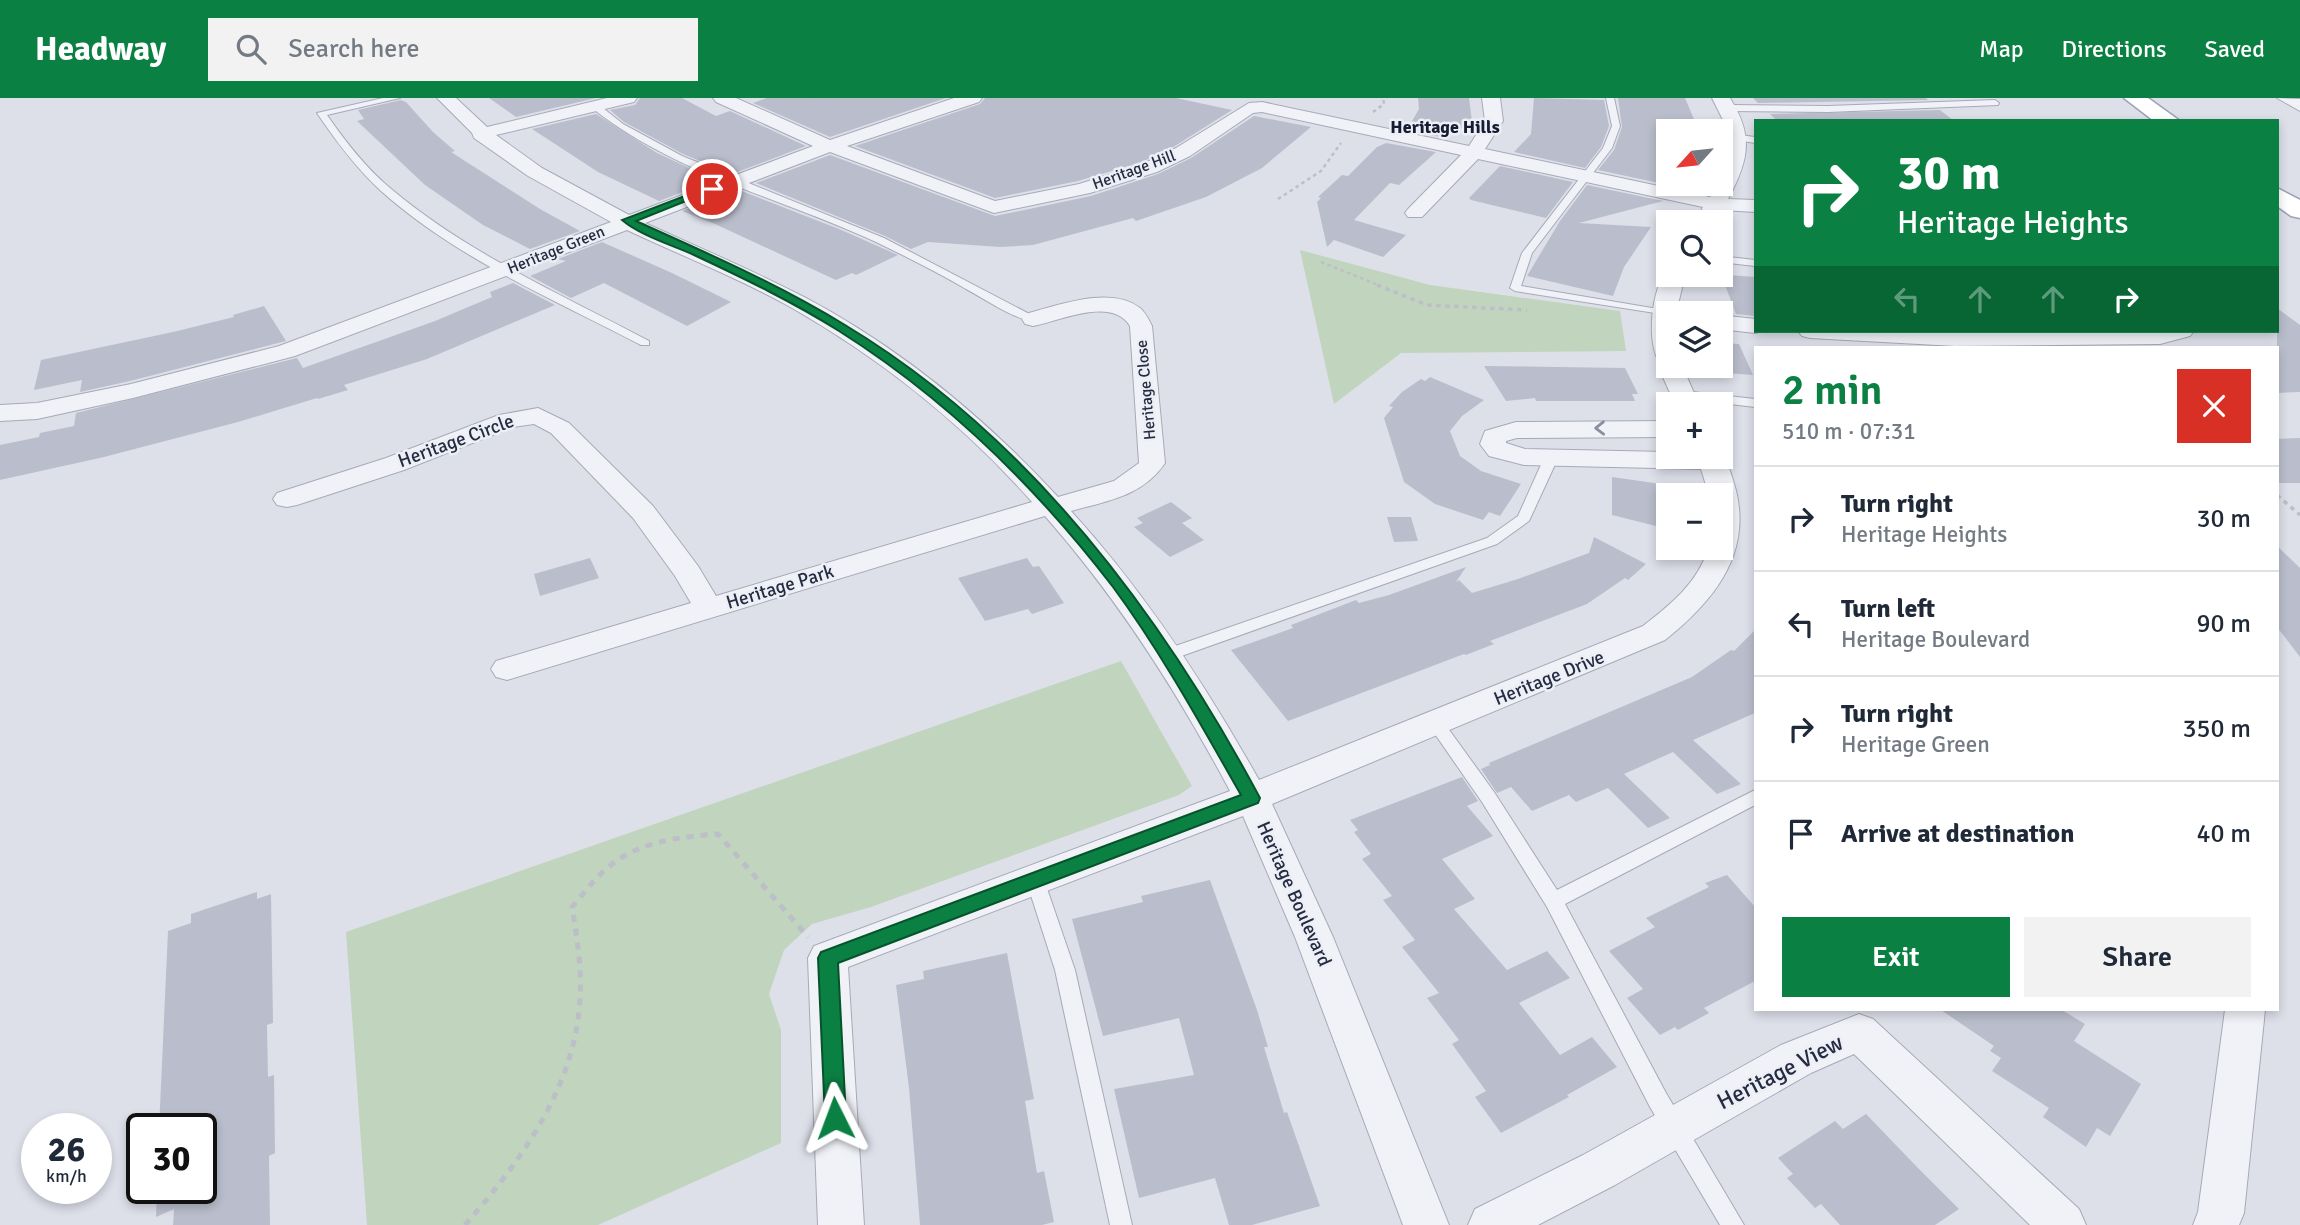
<!DOCTYPE html>
<html lang="en">
<head>
<meta charset="utf-8">
<style>
  body { margin:0; font-family:Signika,sans-serif; background:#f2f2f3; color:#1f2937; height:100vh; display:flex; flex-direction:column; font-size:26px; white-space:nowrap }
  * { box-sizing:border-box; margin:0 }
  p { font-size:23px; color:#747a83 }
  .icon { flex:none; width:38px; height:38px; fill:none; stroke:currentColor; stroke-width:2; stroke-linecap:round; stroke-linejoin:round }
  .map { position:relative; flex:1; overflow:hidden }
  .panel { position:absolute; left:1754px; top:248px; width:525px; height:665px; display:flex; flex-direction:column; background:#fff; border-radius:0px; box-shadow:0 4px 10px #0003 }
  .panel>* { flex:none }
  .hud { position:absolute; left:1754px; top:21px; width:525px; height:214px; border-radius:0px; box-shadow:0 4px 10px #0003; background:#0b8043; color:#fff; overflow:hidden }
  .needle { width:46px; rotate:243deg }
  .buttons { position:absolute; left:1656px; top:21px; display:grid; gap:14px }
  .buttons a { display:grid; place-items:center; width:77px; height:77px; border-radius:0px; background:#fff; box-shadow:0 4px 10px #0003; font-size:35px }
  .speed { position:absolute; left:21px; top:1015px; display:flex; gap:14px; font-size:35px; font-weight:700; text-align:center }
  .speed>* { display:grid; place-content:center; width:91px; height:91px; border-radius:50%; background:#fff; box-shadow:0 4px 10px #0003; line-height:1 }
  .speed small { font-size:18px; font-weight:400 }
  .speed .limit { border:4px solid #111; border-radius:10px; background:#fff; color:#111 }
  .pin { position:absolute; display:grid; place-items:center; width:60px; height:60px; color:#fff; margin:-30px; border:4px solid #fff; border-radius:50%; box-shadow:0 2px 7px #0007 }
  .me { position:absolute; width:77px; margin:-38px; rotate:357deg; stroke-linejoin:round; filter:drop-shadow(0 0 5px #0008) }
  .turn { display:flex; align-items:center; gap:24px; height:147px; padding:0 28px; font-size:32px }
  .turn .icon { width:91px; height:91px; stroke-width:2.5 }
  .turn b { display:block; font-size:49px; line-height:60px }
  .lanes { display:flex; align-items:center; height:66px; padding:0 28px; background:#0003; justify-content:center; gap:35px; direction:ltr }
  .lanes .off { opacity:.35 }
  .round { display:grid; place-items:center; flex:none; width:74px; height:74px; border-radius:0px; background:#f2f2f3 }
  .summary { display:flex; align-items:center; justify-content:space-between; height:119px; padding:0 28px }
  h1 { font-size:42px; font-weight:600; line-height:52px; color:#0b8043 }
  .action { display:flex; gap:14px; margin-top:auto; padding:14px 28px }
  .action a { flex:1; height:80px; border-radius:0px; background:#0b8043; color:#fff; font-size:28px; font-weight:600; line-height:80px; text-align:center }
  .action a+a { background:#f2f2f3; color:#1f2937 }
  ul { padding:0; list-style:none }
  li { display:flex; align-items:center; gap:21px; height:105px; padding:0 28px; border-top:2px solid #e0e1e3 }
  li div { flex:1 }
  li b { display:block; font-size:26px }
  li em { font-style:normal }
  header { display:flex; align-items:center; gap:42px; box-sizing:border-box; height:98px; padding:0 35px; background:#0b8043; color:#fff }
  header strong { font-size:33px }
  nav { display:flex; gap:38px; margin-inline-start:auto; font-size:24px }
  .search { width:490px; height:63px; background:#f2f2f3; display:flex; align-items:center; gap:18px; box-sizing:border-box; padding:0 24px; border-radius:0px; color:#747a83; font-size:26px }
  .map>svg:first-child { display:block }
</style>
</head>
<body>
<header>
<strong>Headway</strong>
<div class="search"><svg class="icon" aria-label="search" viewBox="0 0 24 24"><circle cx="10" cy="10" r="6"/><path d="M15 15l6 6"/></svg>Search here</div>
<nav><a>Map</a><a>Directions</a><a>Saved</a></nav>
</header>
<div class="map">
<svg width="2300" height="1127" viewBox="0 0 2300 1127">
  <rect width="100%" height="100%" fill="#dde0e9"/>
  <!-- green -->
  <g fill="#c0d4be">
    <polygon points="1300,152 1430,187 1620,213 1626,253 1401,255 1334,306"/>
    <polygon points="1121,563 1192,688 1179,697 871,809 812,826 784,852 769,896 781,932 781,1045 598,1127 367,1127 346,834"/>
  </g>
  <!-- building -->
  <g fill="#babecc">
    <polygon points="489,0 596,0 516,19"/>
    <polygon points="640,0 682,0 716,18 730,13 806,48 732,76 683,56 624,24 610,12 635,7"/>
    <polygon points="767,0 946,0 830,39 753,5"/>
    <polygon points="985,0 1176,0 1232,12 1175,48 1142,64 1078,83 995,100 855,48 980,6"/>
    <polygon points="1418,0 1469,0 1473,31 1452,30 1446,40 1407,32 1419,11"/>
    <polygon points="1534,0 1604,2 1609,28 1601,49 1585,70 1514,54 1531,36"/>
    <polygon points="1618,0 1685,0 1699,33 1668,31 1668,87 1598,72 1614,52 1622,29"/>
    <polygon points="1753,0 1926,0 1928,2 1758,5"/>
    <polygon points="401,2 406,4 433,34 455,53 451,54 540,111 580,133 530,151 483,127 425,87 357,23 364,21 358,12"/>
    <polygon points="1940,12 1954,23 1777,23 1770,16"/>
    <polygon points="596,16 657,55 715,82 659,103 598,74 532,31"/>
    <polygon points="1254,18 1311,29 1262,70 1206,99 1136,123 1133,120 1033,147 1000,149 928,144 911,151 885,138 756,85 830,57 995,118 1091,98 1158,76 1191,60"/>
    <polygon points="1386,45 1436,54 1399,87 1390,85 1354,122 1406,137 1383,159 1334,142 1327,149 1317,104 1321,100 1318,99 1342,77 1348,78 1377,49"/>
    <polygon points="1500,68 1573,84 1546,120 1471,102 1469,100"/>
    <polygon points="1587,87 1663,103 1579,125 1651,129 1624,169 1613,198 1527,178 1560,123"/>
    <polygon points="739,92 839,131 898,157 856,177 852,175 836,182 715,126 682,113"/>
    <polygon points="602,144 672,175 731,204 687,228 604,185 571,200 530,178 566,163 558,161"/>
    <polygon points="1728,177 1755,179 1755,218 1736,216 1722,179 1729,180"/>
    <polygon points="513,185 555,207 427,261 344,287 348,292 318,301 317,300 238,324 104,359 0,382 0,347 39,339 40,335 74,328 76,315 297,260 303,270 435,223 492,199 490,194"/>
    <polygon points="264,208 286,243 130,283 80,294 82,282 34,292 41,262 173,234 234,219 233,217"/>
    <polygon points="2277,210 2300,227 2300,294 2277,295"/>
    <polygon points="1720,245 1739,246 1753,277 1725,275 1720,264"/>
    <polygon points="1484,268 1625,270 1638,296 1632,296 1635,303 1536,303 1535,300 1506,303"/>
    <polygon points="1430,279 1484,302 1462,318 1450,333 1460,358 1481,373 1521,386 1500,418 1489,414 1483,422 1435,406 1404,384 1384,320 1393,309 1389,308 1402,294 1421,281 1425,283"/>
    <polygon points="2300,340 2300,385 2277,385 2277,341"/>
    <polygon points="1612,379 1668,387 1668,431 1612,417"/>
    <polygon points="1171,404 1192,420 1182,425 1204,442 1170,459 1134,429 1143,425 1137,420"/>
    <polygon points="1387,419 1411,419 1418,443 1394,444"/>
    <polygon points="1594,439 1646,466 1628,482 1625,480 1587,506 1490,543 1494,546 1466,557 1464,556 1288,623 1231,552 1293,530 1291,527 1356,502 1359,505 1389,497 1466,469 1456,484 1459,482 1472,495 1518,481 1589,455"/>
    <polygon points="2277,448 2300,470 2300,559 2277,529"/>
    <polygon points="590,460 599,480 540,498 534,476"/>
    <polygon points="1027,460 1033,469 1039,468 1064,505 1032,516 1028,511 985,523 958,480"/>
    <polygon points="1755,532 1755,615 1693,642 1741,686 1717,696 1673,654 1624,676 1670,720 1648,730 1608,690 1576,704 1569,697 1532,713 1511,689 1497,695 1481,671 1490,667 1489,665 1692,579 1731,552 1734,553"/>
    <polygon points="1462,679 1478,703 1467,708 1493,738 1442,761 1475,801 1454,811 1507,872 1547,853 1570,880 1519,905 1560,957 1592,939 1617,969 1567,997 1569,999 1501,1035 1475,999 1486,993 1452,946 1459,942 1427,900 1439,895 1402,849 1415,842 1383,802 1392,798 1362,761 1371,756 1354,734 1358,732 1350,722"/>
    <polygon points="1727,777 1755,809 1755,883 1704,910 1709,915 1678,932 1675,929 1660,937 1627,900 1643,891 1609,853 1655,829 1646,820 1709,789 1705,785"/>
    <polygon points="1210,782 1257,912 1268,949 1264,949 1284,1015 1287,1014 1320,1108 1252,1127 1229,1127 1215,1080 1139,1100 1114,991 1194,977 1179,920 1103,938 1072,821 1143,804 1141,798"/>
    <polygon points="257,794 257,801 271,796 273,925 267,927 268,979 274,977 275,1055 269,1058 270,1127 173,1127 174,1111 156,1119 157,1090 201,1090 201,1031 159,1031 168,833 191,825 191,816"/>
    <polygon points="1007,855 1034,1001 1025,1003 1037,1075 1044,1073 1054,1124 1042,1127 920,1127 909,990 896,887 924,881 923,873"/>
    <polygon points="1941,912 2062,912 2085,926 2074,943 2141,986 2110,1038 2097,1030 2086,1049 2043,1019 2049,1010 1992,973 2001,960 1990,953 1994,948"/>
    <polygon points="1866,1016 1918,1070 1959,1111 1935,1127 1840,1127 1821,1106 1815,1110 1787,1080 1793,1076 1778,1060 1835,1023 1843,1031"/>
  </g>
  <g fill="none" stroke-linecap="round" stroke-linejoin="round">
    <!-- service casing -->
    <g stroke="#a6aab7" stroke-width="2">
      <g id="service">
        <path d="M383 0H400L327 17C345 43 365 69 390 90 467 155 560 196 649 243V247H641C553 201 456 160 381 93 356 70 336 43 317 15Z"/>
        <polygon points="1606,0 1614,0 1620,28 1612,50 1532,155 1521,188 1664,212 1670,215 1668,217 1515,193 1510,190 1522,155 1603,50 1612,28"/>
        <polygon points="1995,2 1999,5 1998,7 1828,14 1729,13 1725,10 1729,7 1828,8"/>
        <path d="M592 6H598L623 26 682 58 884 140 1039 221 1033 224C1009 218 988 203 966 191 937 174 907 159 876 144 781 100 675 76 592 10Z"/>
        <polygon points="1739,37 1755,39 1755,45 1736,42 1736,38"/>
        <polygon points="1720,158 1755,162 1755,168 1720,164"/>
        <polygon points="1683,293 1755,301 1755,309 1679,300 1679,294"/>
        <polygon points="1551,356 1558,360 1529,423 1497,446 1173,561 1167,562 1159,557 1161,553 1487,440 1518,418 1544,360"/>
        <polygon points="1436,620 1442,622 1494,694 1557,792 1755,692 1755,707 1565,806 1666,995 1744,1127 1720,1127 1650,1009 1547,809 1482,704 1428,626 1430,622"/>
        <polygon points="1035,774 1042,777 1044,782 1075,872 1132,1127 1110,1127 1055,872 1026,782 1028,777"/>
      </g>
    </g>
    <!-- minor casing -->
    <g stroke="#a6aab7" stroke-width="2">
      <g id="minor">
        <path d="M437 0H456L487 29 607 0H637L634 4 496 37 542 70 629 117 813 48 716 4 713 0H736L830 42 954 0H982L979 4 847 48 995 103 1079 86 1143 66 1176 50 1249 5 1262 4 1469 48 1485 23 1482 0H1500L1503 23 1485 51 1710 99 1717 86H1720L1729 46 1728 32 1712 0H1730C1754 38 1749 62 1728 101L1755 102V114L1722 112 1714 124H1700L1697 120 1703 109 1478 61 1422 119H1408L1405 115 1408 111 1461 57 1262 14 1253 15 1190 58 1157 74 1090 95 994 115 830 54 645 125C698 149 752 172 804 199 899 249 986 321 1058 399L1114 383 1139 365 1130 228C1112 198 1060 223 1033 228L1025 226 1022 221 1025 216C1057 208 1110 187 1140 210 1145 214 1149 222 1152 228L1165 365C1143 398 1107 403 1071 413 1145 494 1205 586 1259 682L1643 528C1670 507 1699 484 1708 450H1720V397H1709L1701 371 1524 367 1489 358 1480 346 1485 333 1516 324 1668 323V339L1517 340 1506 343V345L1525 351 1668 354V359H1720V355L1722 357C1729 367 1734 384 1737 397 1750 460 1711 505 1665 542L1272 706 1333 839 1449 1127H1403L1295 839 1243 718 848 869 864 1127H818L808 860 814 848 1230 693C1178 595 1119 502 1045 418L507 582 496 579 491 571 496 563 691 505 675 478 633 420 551 335 534 326 513 329 404 372 297 407 287 409 277 407 273 401 277 395 386 360 499 317 538 310 569 325 653 408 698 468 716 498 1032 404C964 327 881 261 792 210 739 180 682 158 627 132L295 258 133 300 37 321 0 323V307L37 305 131 286 279 248 611 124 528 78 474 40 472 35Z"/>
        <polygon points="2277,0 2300,1 2300,13"/>
        <path d="M1668 172V177H1685L1676 215H1668V268H1682L1699 306H1675L1658 268 1660 265C1646 246 1651 189 1668 172Z"/>
        <polygon points="1720,217 1755,221 1755,233 1763,233 1755,235 1720,231"/>
        <polygon points="1798,233 2194,233 2190,238 2160,246 1955,248 1810,240 1802,238"/>
        <polygon points="2225,912 2265,912 2244,1115 2239,1127 2193,1127 2198,1114"/>
        <polygon points="1859,916 1873,921 2079,1111 2086,1127 2030,1127 1854,956 1811,975 1615,1087 1538,1127 1468,1127 1475,1111 1583,1057 1781,947"/>
      </g>
    </g>
    <!-- primary casing -->
    <g stroke="#9ca2b6" stroke-width="3">
      <g id="primary">
        <polygon points="2124,0 2148,0 2180,23 2154,23"/>
        <polygon points="2277,90 2300,102 2300,120 2291,118 2277,108"/>
      </g>
    </g>
    <!-- path-far2 -->
    <g stroke="#bcbec8" stroke-width="2.5" stroke-dasharray="3.5 3.5" stroke-linecap="butt">
      <polyline points="794,10 823,0"/>
      <polyline points="1373,14 1384,6 1383,0"/>
      <polyline points="1278,101 1321,73 1341,45"/>
      <polyline points="1321,164 1381,188"/>
    </g>
    <!-- path-far1 -->
    <g stroke="#bcbec8" stroke-width="3.5" stroke-dasharray="4.5 4.5" stroke-linecap="butt">
      <polyline points="1377,187 1427,207 1527,212"/>
      <polyline points="2277,397 2300,417"/>
    </g>
    <!-- path -->
    <path stroke="#bcbec8" stroke-width="5" stroke-dasharray="7 7" stroke-linecap="butt" d="M465 1127C521 1063 576 988 580 900 582 870 577 839 572 809 583 797 592 783 605 772 635 744 678 739 718 736L808 839"/>
    <!-- service -->
    <use href="#service" fill="#f1f2f7" fill-rule="evenodd"/>
    <!-- minor -->
    <use href="#minor" fill="#f1f2f7" fill-rule="evenodd"/>
    <!-- primary -->
    <use href="#primary" fill="#fff" fill-rule="evenodd"/>
  </g>
  <!-- one-way arrows -->
  <defs><path id="oneway-chevron" d="M-2-3.5L2.5 0L-2 3.5" fill="none" stroke-width="1.6" stroke-linecap="round" stroke-linejoin="round" transform="scale(1.75)"/></defs>
  <use stroke="#8b8e9c" href="#oneway-chevron" transform="translate(1600 330) rotate(179)"/>
  <!-- route -->
  <path fill="#0b8043" stroke="#07532c" stroke-width="2" d="M708 89 716 91 636 123C707 155 778 186 845 227 1028 337 1161 515 1260 700L1258 705 838 865 846 1020 843 1028 835 1031 828 1028 825 1020 818 860 821 854 1241 697C1201 627 1161 554 1113 489 1037 390 945 300 839 233 793 204 743 180 694 157 672 147 641 138 622 122Z"/>
  <g text-anchor="middle" dominant-baseline="central" stroke-width="5" stroke-linejoin="round" paint-order="stroke">
    <!-- far-street labels -->
    <g font-size="16" fill="#252b41" stroke="#edeff6">
      <text transform="translate(1134 72) rotate(-20)">Heritage Hill</text>
      <text transform="translate(556 152) rotate(-22)">Heritage Green</text>
      <text transform="translate(1146 292) rotate(-95)">Heritage Close</text>
    </g>
    <!-- far-neighbourhood labels -->
    <g font-size="18" font-weight="bold" fill="#181c32" stroke="#edeff6">
      <text x="1445" y="29">Heritage Hills</text>
    </g>
    <!-- street labels -->
    <g font-size="19" fill="#252b41" stroke="#edeff6">
      <text transform="translate(456 343) rotate(-20)">Heritage Circle</text>
      <text transform="translate(780 489) rotate(-17)">Heritage Park</text>
      <text transform="translate(1549 580) rotate(-22)">Heritage Drive</text>
      <text transform="translate(1294 796) rotate(66)">Heritage Boulevard</text>
    </g>
    <!-- near-street labels -->
    <g font-size="23" fill="#252b41" stroke="#edeff6">
      <text transform="translate(1780 974) rotate(-27)">Heritage View</text>
    </g>
  </g>
</svg>
<div class="buttons">
<a><svg class="needle" viewBox="-14 -14 28 28"><path d="M0-13l5 13h-10z" fill="#e53935"/><path d="M0 13l5-13h-10z" fill="#747a83"/></svg></a>
<a><svg class="icon" aria-label="search" viewBox="0 0 24 24"><circle cx="10" cy="10" r="6"/><path d="M15 15l6 6"/></svg></a>
<a><svg class="icon" aria-label="layers" viewBox="0 0 24 24"><path d="M12 4l9 5-9 5-9-5zM3 14l9 5 9-5"/></svg></a>
<a>+</a>
<a>−</a>
</div>
<div class="speed"><div>26<small>km/h</small></div><div class="limit">30</div></div>
<div class="pin" style="left:712px;top:91px;background:#d93025"><svg class="icon" aria-label="arrive" viewBox="0 0 24 24"><path d="M6 21V4h12l-3 4 3 4H6"/></svg></div>
<svg class="me" style="left:835px;top:1020px" viewBox="-20 -20 40 40"><path d="M0-17L14 15 0 8-14 15z" fill="#0b8043" stroke="#fff" stroke-width="4"/></svg>
<div class="hud">
<div class="turn"><svg class="icon" aria-label="right" viewBox="0 0 24 24"><path d="M7 20v-9h11M14 6l5 5-5 5"/></svg><div><b>30 m</b>Heritage Heights</div></div>
<div class="lanes"><svg class="icon off" aria-label="left" viewBox="0 0 24 24"><path d="M17 20v-9H6M10 6l-5 5 5 5"/></svg><svg class="icon off" aria-label="ahead" viewBox="0 0 24 24"><path d="M12 20V5M6 11l6-6 6 6"/></svg><svg class="icon off" aria-label="ahead" viewBox="0 0 24 24"><path d="M12 20V5M6 11l6-6 6 6"/></svg><svg class="icon" aria-label="right" viewBox="0 0 24 24"><path d="M7 20v-9h11M14 6l5 5-5 5"/></svg></div>
</div>
<section class="panel">
<div class="summary"><div><h1>2 min</h1><p>510 m · 07:31</p></div><a class="round" style="background:#d93025;color:#fff"><svg class="icon" aria-label="close" viewBox="0 0 24 24"><path d="M6 6l12 12M18 6L6 18"/></svg></a></div>
<ul>
<li><svg class="icon" aria-label="right" viewBox="0 0 24 24"><path d="M7 20v-9h11M14 6l5 5-5 5"/></svg><div><b>Turn right</b><p>Heritage Heights</p></div><em>30 m</em></li>
<li><svg class="icon" aria-label="left" viewBox="0 0 24 24"><path d="M17 20v-9H6M10 6l-5 5 5 5"/></svg><div><b>Turn left</b><p>Heritage Boulevard</p></div><em>90 m</em></li>
<li><svg class="icon" aria-label="right" viewBox="0 0 24 24"><path d="M7 20v-9h11M14 6l5 5-5 5"/></svg><div><b>Turn right</b><p>Heritage Green</p></div><em>350 m</em></li>
<li><svg class="icon" aria-label="arrive" viewBox="0 0 24 24"><path d="M6 21V4h12l-3 4 3 4H6"/></svg><div><b>Arrive at destination</b></div><em>40 m</em></li>
</ul>
<div class="action"><a>Exit</a><a>Share</a></div>
</section>
</div>
</body>
</html>
